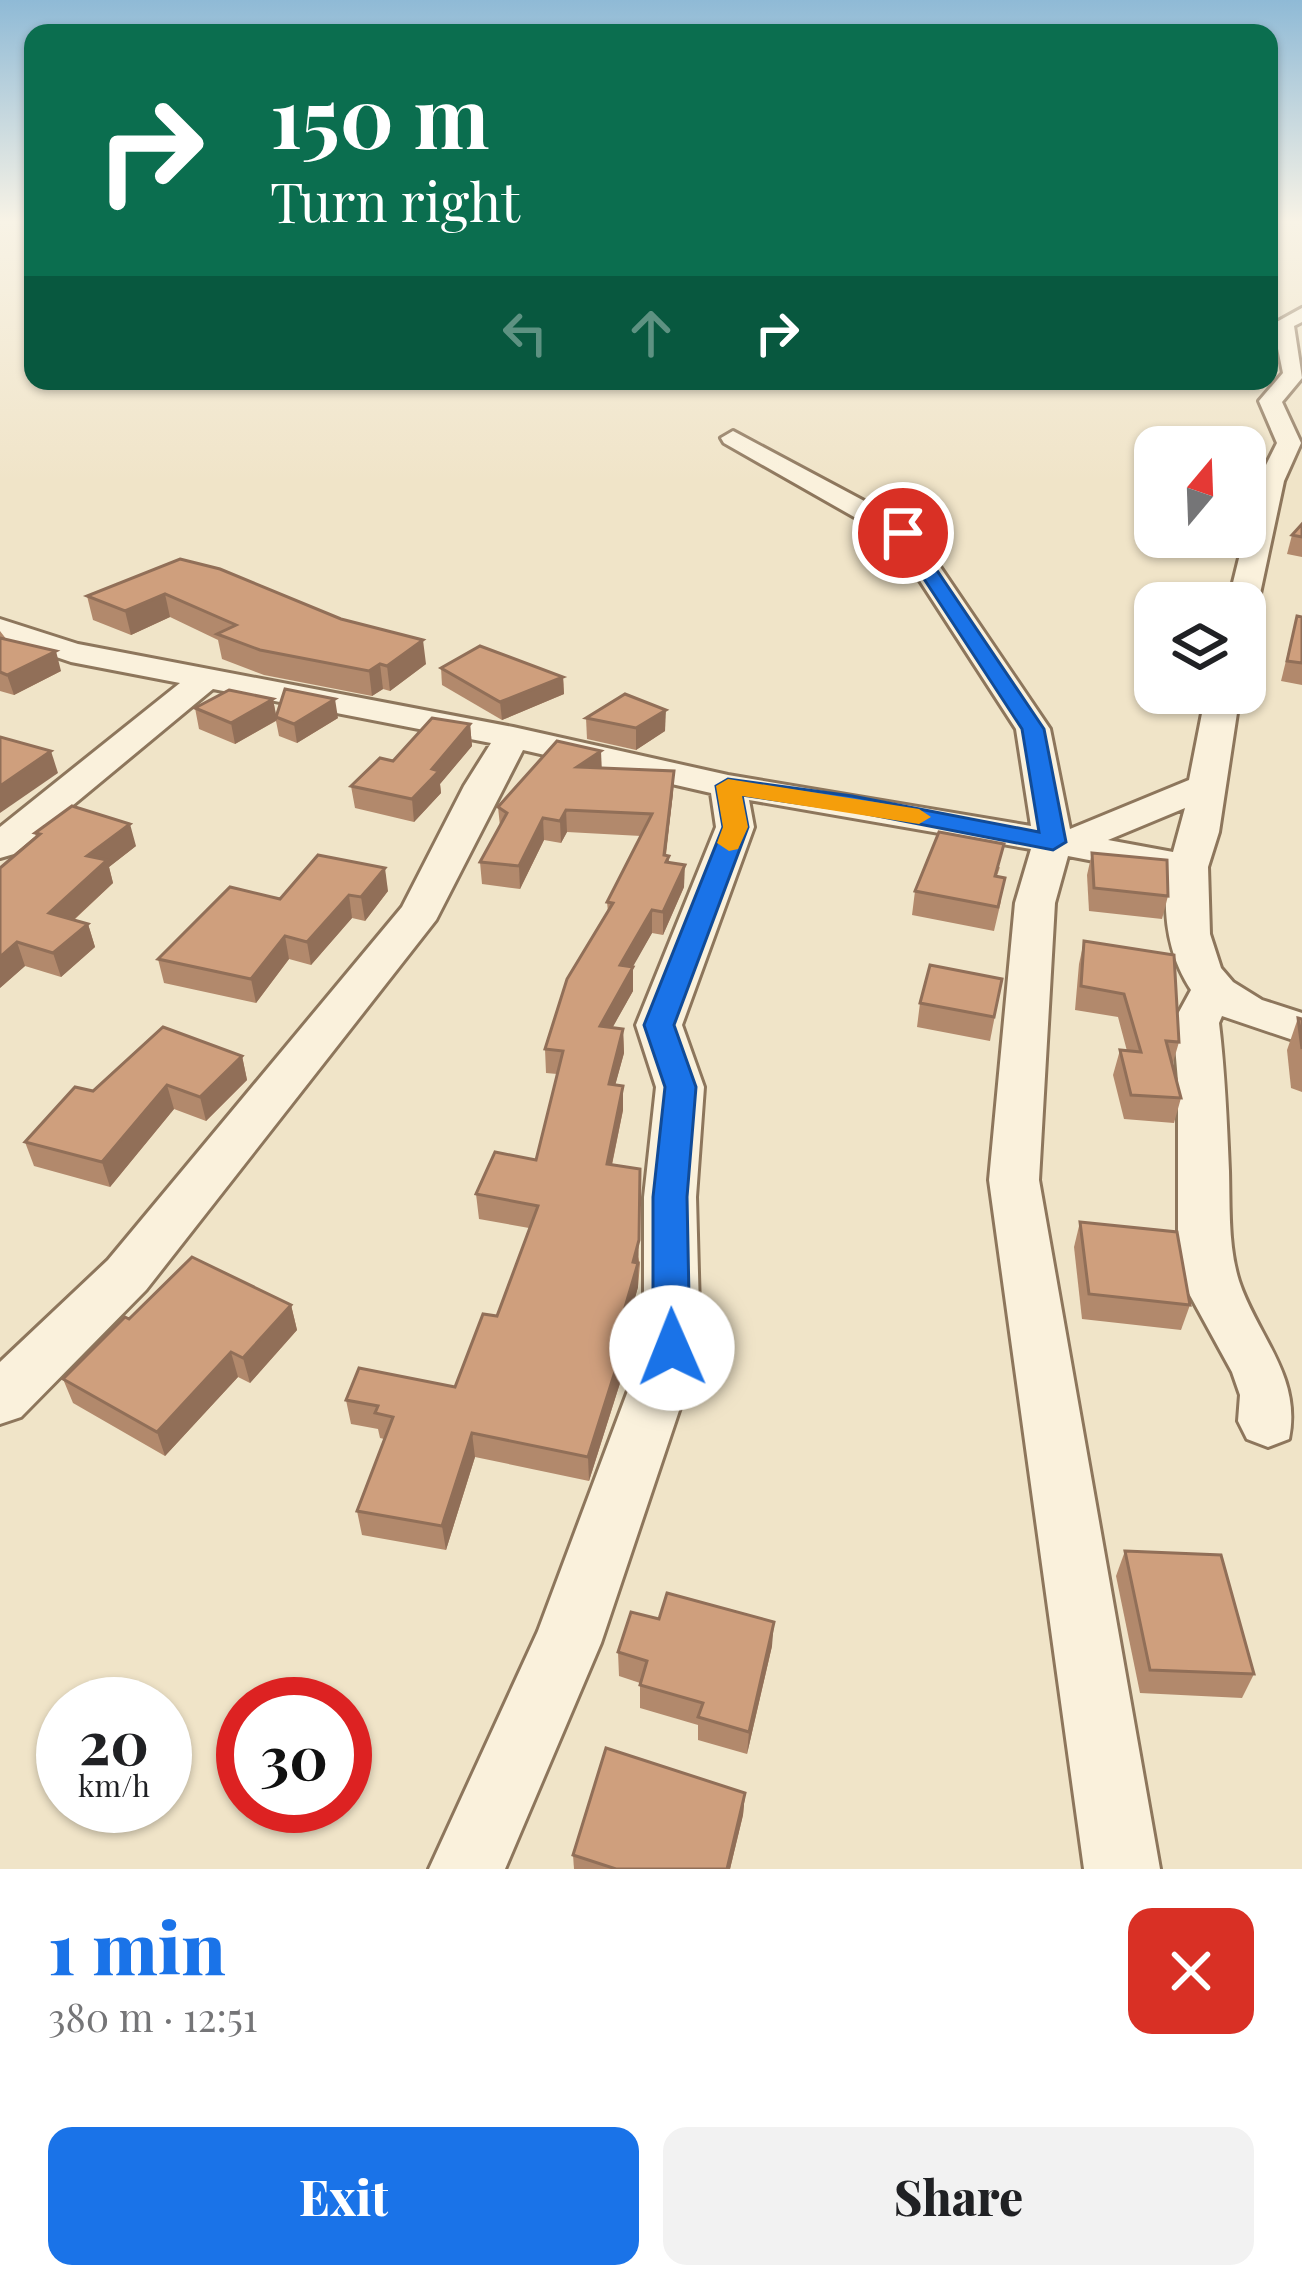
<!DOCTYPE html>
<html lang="en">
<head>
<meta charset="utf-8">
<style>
  body { margin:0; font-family:"Playfair Display",serif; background:#f2f2f2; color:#202124; height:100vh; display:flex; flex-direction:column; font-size:45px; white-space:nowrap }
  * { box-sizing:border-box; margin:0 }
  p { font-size:39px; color:#757577 }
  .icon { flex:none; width:66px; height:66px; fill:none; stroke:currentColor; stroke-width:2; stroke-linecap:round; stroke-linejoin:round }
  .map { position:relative; height:1869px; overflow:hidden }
  .side { display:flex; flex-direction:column; background:#fff; flex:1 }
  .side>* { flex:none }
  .guide { position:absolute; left:24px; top:24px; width:1254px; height:366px; border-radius:24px; box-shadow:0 3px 9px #0004; background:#0b6e4f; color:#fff; overflow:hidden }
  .needle { width:78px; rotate:19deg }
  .buttons { position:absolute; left:1134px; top:426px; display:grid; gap:24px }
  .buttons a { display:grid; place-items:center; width:132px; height:132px; border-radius:24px; background:#fff; box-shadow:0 3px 9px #0004; font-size:60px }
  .speed { position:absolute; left:36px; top:1677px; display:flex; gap:24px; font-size:60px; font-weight:700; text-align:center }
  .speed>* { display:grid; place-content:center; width:156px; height:156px; border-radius:50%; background:#fff; box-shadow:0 3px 9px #0004; line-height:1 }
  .speed small { font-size:30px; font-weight:400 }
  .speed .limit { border:18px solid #d22; background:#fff; color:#111 }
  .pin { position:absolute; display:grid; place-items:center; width:102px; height:102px; color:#fff; margin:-51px; border:6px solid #fff; border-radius:50%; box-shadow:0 3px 12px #0007 }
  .me { position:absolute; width:132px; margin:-66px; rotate:359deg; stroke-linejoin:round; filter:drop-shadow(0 0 9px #0008) }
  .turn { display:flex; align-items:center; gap:42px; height:252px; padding:0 48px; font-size:54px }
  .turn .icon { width:156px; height:156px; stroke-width:2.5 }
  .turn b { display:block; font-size:84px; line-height:102px }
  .lanes { display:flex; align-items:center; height:114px; padding:0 48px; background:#0003; justify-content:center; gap:60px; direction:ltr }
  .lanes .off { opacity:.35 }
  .round { display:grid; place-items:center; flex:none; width:126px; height:126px; border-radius:24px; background:#f2f2f2 }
  .head { display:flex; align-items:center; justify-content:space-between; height:204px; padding:0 48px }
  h1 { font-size:72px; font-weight:800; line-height:90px; color:#1a73e8 }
  .button { display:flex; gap:24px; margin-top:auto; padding:24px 48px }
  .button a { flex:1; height:138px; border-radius:24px; background:#1a73e8; color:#fff; font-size:48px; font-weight:800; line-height:138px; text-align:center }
  .button a+a { background:#f2f2f2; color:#202124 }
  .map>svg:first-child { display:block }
</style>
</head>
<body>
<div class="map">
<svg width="1302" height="1869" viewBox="0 0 1302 1869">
  <rect width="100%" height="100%" fill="#f0e4c8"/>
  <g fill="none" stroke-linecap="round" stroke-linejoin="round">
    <!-- street casing -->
    <g stroke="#8d765c" stroke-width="6">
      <g id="street">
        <polygon points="1302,308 1302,322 1294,326 1302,378 1282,402 1301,443 1284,481 1258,603 1245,612 1245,603 1228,603 1258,481 1277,443 1259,401 1283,373 1273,324"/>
        <path d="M733 431 913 527 1050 729 1070 829 1189 780 1206 693H1240L1219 832 1208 867 1210 934 1221 968 1233 982 1262 1000 1302 1013V1043L1222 1016 1219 1023C1225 1072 1227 1121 1229 1171 1230 1207 1228 1246 1239 1281 1257 1336 1302 1376 1289 1439L1268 1447 1247 1439 1238 1421 1240 1395 1232 1372 1186 1288 1178 1248V1081L1173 1023 1191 990C1168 955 1163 916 1167 875L1068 856 1055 903 1039 1180 1160 1869H1084L989 1180 1015 903 1031 849 749 800 754 827 682 1025 704 1087 696 1197 700 1348 601 1643 505 1869H429L538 1631 644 1348V1197L656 1087 636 1025 716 827 711 793 523 750 436 920 146 1290 21 1417 0 1424V1362L108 1260 402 907 464 786 491 743 213 689 14 854 0 858V827L180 683 71 662 0 638V619L78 644 513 727 728 775 1031 826 1016 729 893 539 724 443 721 438ZM1185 808 1173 852 1108 840Z"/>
      </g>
    </g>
    <!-- street -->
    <use href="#street" fill="#faf1dc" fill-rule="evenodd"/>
  </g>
  <!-- wall -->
  <g fill="#b2896c">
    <polygon points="1302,524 1302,557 1287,554 1292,535"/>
    <polygon points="180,559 426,664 390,691 383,689 372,696 264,675 222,659 218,640 170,617 131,635 93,620 87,596"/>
    <polygon points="1297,616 1302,617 1302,685 1281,681"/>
    <polygon points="0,631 7,640 61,671 14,695 0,691"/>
    <polygon points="441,668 563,677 564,694 502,720 442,685"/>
    <polygon points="273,699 276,716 338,718 297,743 279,736 276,721 235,744 199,729 195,708"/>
    <polygon points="586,718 665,731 636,750 587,739"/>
    <polygon points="470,724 472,746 440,784 441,793 414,822 355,808 351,786 393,761"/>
    <polygon points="601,768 674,771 673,793 666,855 669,856 669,862 684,887 663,935 652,933 632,967 633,991 612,1028 623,1029 624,1053 615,1085 623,1110 612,1165 640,1264 638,1287 623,1340 626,1364 589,1481 475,1457 446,1550 362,1535 357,1511 384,1439 380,1438 378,1429 351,1424 346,1400 455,1387 497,1316 529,1228 479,1219 476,1194 536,1160 557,1074 546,1073 545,1049 608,912 607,902 641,836 567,832 561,843 544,840 520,889 482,884 480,862 500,826 498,807"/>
    <polygon points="35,833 136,846 109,867 113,883 74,920 88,924 95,947 61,977 25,966 0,988 36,837"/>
    <polygon points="1092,853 1168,896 1162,919 1089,911 1087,875"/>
    <polygon points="1000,867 997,876 1001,901 994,931 912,915 915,891"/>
    <polygon points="388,891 365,921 352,918 311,965 289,959 256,1003 164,983 158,959 280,899"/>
    <polygon points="1084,941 1179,1042 1172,1066 1181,1098 1174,1123 1124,1119 1113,1075 1120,1050 1127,1051 1118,1017 1075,1010 1079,964"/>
    <polygon points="1002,979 990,1041 917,1027 920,1003"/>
    <polygon points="1298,1018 1302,1019 1302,1092 1291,1088 1287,1050"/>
    <polygon points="242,1056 247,1080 206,1121 174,1109 110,1187 34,1166 25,1142 93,1091"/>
    <polygon points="1080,1222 1190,1305 1181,1330 1082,1319 1074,1247"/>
    <polygon points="291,1305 297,1330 250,1383 238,1377 165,1456 73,1403 63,1379 129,1319"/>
    <polygon points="1125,1551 1254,1674 1242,1698 1140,1693 1116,1576"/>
    <polygon points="772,1646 747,1754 698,1740 698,1725 640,1708 640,1683 619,1676 618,1652"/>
    <polygon points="745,1793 743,1815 730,1869 574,1869 573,1855"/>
  </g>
  <!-- shaded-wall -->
  <g fill="#916f58">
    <polygon points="165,594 170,617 131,635 125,611"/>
    <polygon points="423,640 426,664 390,691 387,666"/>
    <polygon points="56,651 61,671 14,695 7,675"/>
    <polygon points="380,664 383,689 372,696 369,671"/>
    <polygon points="563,677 564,694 502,720 500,702"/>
    <polygon points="273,699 277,720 235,744 231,723"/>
    <polygon points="335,699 338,718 297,743 294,724"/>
    <polygon points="666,710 665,731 636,750 636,728"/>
    <polygon points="470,724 472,746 440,784 441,793 414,822 412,799 432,769"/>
    <polygon points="51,751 58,773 0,813 0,786"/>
    <polygon points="601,751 602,773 577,767"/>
    <polygon points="674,771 673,793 663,877 664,855"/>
    <polygon points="566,810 567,832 561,843 560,821"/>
    <polygon points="543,818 544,840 520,889 519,866"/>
    <polygon points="130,824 136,846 109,867 113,883 56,936 49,913 87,856"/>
    <polygon points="685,865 684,887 663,935 663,912"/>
    <polygon points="385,868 388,891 365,921 361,897"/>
    <polygon points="349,895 352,918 311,965 307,942"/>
    <polygon points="652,910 652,933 621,988 620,965"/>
    <polygon points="88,924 95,947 61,977 53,953"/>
    <polygon points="285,936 289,959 256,1003 251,979"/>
    <polygon points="17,942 25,966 0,988 0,957"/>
    <polygon points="633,967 633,991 600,1050 600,1026"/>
    <polygon points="623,1029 624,1053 609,1108 609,1084"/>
    <polygon points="242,1056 247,1080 206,1121 200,1097"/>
    <polygon points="167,1085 174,1109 110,1187 102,1162"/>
    <polygon points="623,1086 623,1110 607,1188 607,1164"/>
    <polygon points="640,1169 638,1287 617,1363 616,1338"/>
    <polygon points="291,1305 297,1330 250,1383 243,1358"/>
    <polygon points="625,1340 626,1364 589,1481 588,1457"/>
    <polygon points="231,1352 238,1377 165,1456 157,1432"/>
    <polygon points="472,1433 475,1457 446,1550 442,1526"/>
    <polygon points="774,1622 772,1646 747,1754 749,1732"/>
    <polygon points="745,1793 743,1815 730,1869 727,1869"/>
  </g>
  <!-- building -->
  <g fill="#cf9f7d" stroke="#916f58" stroke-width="3">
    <polygon points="1302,524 1302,537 1292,535"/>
    <polygon points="180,559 220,569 341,619 423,640 387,666 380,664 369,671 260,650 217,634 236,625 165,594 125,611 87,596"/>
    <polygon points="1297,616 1302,617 1302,663 1287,661"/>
    <polygon points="0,638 56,651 7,675 0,672"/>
    <polygon points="480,646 563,677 500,702 441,668"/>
    <polygon points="285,689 335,699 294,724 276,717"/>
    <polygon points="229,690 273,699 231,723 195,708"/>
    <polygon points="625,694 666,710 636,728 586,718"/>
    <polygon points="432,718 470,724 432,769 439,771 412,799 351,786 380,758 393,761"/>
    <polygon points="0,737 51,751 0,786"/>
    <polygon points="557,741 601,751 577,767 674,771 664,855 669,856 666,862 685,865 663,912 652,910 620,965 633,967 600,1026 623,1029 609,1084 623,1086 607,1164 640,1169 639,1240 633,1262 638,1263 616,1338 625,1340 588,1457 472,1433 442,1526 357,1511 393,1417 375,1413 378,1406 346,1400 359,1368 455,1387 483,1314 497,1316 538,1206 476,1194 495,1152 536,1160 563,1051 545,1049 567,979 613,903 607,902 652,814 566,810 560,821 543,818 519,866 480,862 507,813 498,807"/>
    <polygon points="72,806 130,824 87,856 107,860 49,913 88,924 53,953 17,942 0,957 0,868 40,834 35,833"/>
    <polygon points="939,832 1004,844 995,876 1005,878 998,907 915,891"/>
    <polygon points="1092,853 1167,860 1168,896 1094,888"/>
    <polygon points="318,855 385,868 361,897 349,895 307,942 285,936 251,979 158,959 230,887 280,899"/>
    <polygon points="1084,941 1174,955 1179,1042 1166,1041 1181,1098 1131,1095 1120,1050 1141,1052 1124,994 1081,986"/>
    <polygon points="930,965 1002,979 994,1017 920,1003"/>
    <polygon points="1298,1018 1302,1019 1302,1049"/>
    <polygon points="163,1027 242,1056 200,1097 167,1085 102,1162 25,1142 75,1087 93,1091"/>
    <polygon points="1080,1222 1177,1232 1190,1305 1089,1294"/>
    <polygon points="192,1257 291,1305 243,1358 231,1352 157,1432 63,1379 125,1317 129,1319"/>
    <polygon points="1125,1551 1221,1555 1254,1674 1150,1670"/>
    <polygon points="667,1593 774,1622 749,1732 698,1717 703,1703 640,1685 647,1661 618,1652 631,1612 659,1619"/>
    <polygon points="606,1748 745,1793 727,1869 616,1869 573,1855"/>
  </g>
  <!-- sky -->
  <linearGradient id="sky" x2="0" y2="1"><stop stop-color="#8fbad6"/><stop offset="0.46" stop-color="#f8f3e6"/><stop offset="1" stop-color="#f8f3e6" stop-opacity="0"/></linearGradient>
  <rect width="1302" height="482" fill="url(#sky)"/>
  <!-- route -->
  <polygon fill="#1a73e8" stroke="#114b97" stroke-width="3" points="896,529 909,529 1044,729 1066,842 1053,850 852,811 742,795 748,827 674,1025 696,1087 687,1197 690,1348 685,1359 672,1364 659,1359 653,1348 653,1197 665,1087 644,1025 723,827 716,786 728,779 852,796 1039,832 1022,729 894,533"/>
  <!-- slow -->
  <polygon fill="#f59e0b" points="728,779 919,809 931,817 919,824 742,796 748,827 738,849 729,851 717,843 723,827 716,786"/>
</svg>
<div class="buttons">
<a><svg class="needle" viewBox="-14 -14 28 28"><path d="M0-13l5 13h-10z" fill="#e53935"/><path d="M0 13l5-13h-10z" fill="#757577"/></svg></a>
<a><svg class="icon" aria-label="layers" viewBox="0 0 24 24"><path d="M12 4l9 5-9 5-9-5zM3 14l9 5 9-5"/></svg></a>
</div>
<div class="speed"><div>20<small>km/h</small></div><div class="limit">30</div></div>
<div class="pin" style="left:903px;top:533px;background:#d93025"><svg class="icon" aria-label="arrive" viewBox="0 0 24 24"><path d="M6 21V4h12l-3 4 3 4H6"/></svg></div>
<svg class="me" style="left:672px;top:1348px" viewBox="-20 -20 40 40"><circle r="19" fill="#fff"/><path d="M0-13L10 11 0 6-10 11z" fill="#1a73e8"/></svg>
<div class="guide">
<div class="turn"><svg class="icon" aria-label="right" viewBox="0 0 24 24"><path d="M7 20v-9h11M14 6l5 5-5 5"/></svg><div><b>150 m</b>Turn right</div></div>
<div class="lanes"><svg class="icon off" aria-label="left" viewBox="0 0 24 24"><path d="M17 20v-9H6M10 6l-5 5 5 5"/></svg><svg class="icon off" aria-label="ahead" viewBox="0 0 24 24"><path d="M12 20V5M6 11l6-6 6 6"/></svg><svg class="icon" aria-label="right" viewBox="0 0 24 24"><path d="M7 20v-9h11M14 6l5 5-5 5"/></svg></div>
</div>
</div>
<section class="side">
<div class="head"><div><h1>1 min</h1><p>380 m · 12:51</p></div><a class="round" style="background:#d93025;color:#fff"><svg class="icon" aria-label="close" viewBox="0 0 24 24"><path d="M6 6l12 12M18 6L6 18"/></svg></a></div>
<div class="button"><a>Exit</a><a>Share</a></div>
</section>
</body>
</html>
